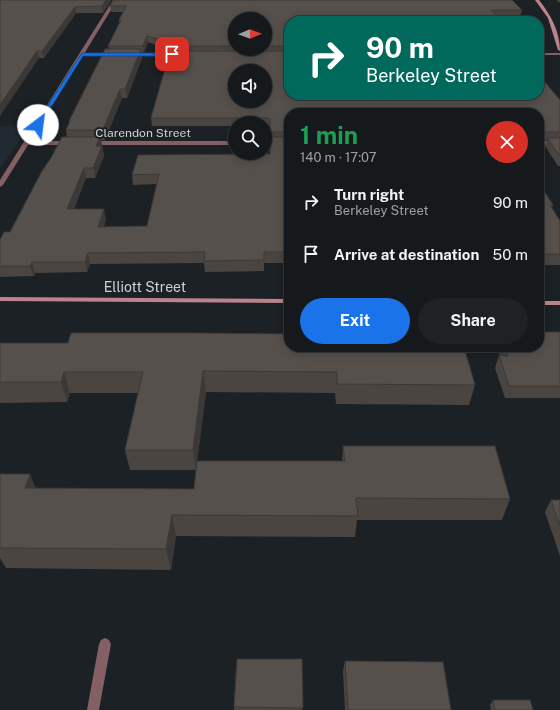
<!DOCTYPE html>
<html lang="en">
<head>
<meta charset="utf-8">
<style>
  body { margin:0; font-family:"Public Sans",sans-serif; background:#1e2225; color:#f1f3f6; height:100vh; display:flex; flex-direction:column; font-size:15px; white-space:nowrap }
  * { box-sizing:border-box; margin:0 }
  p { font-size:13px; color:#9da0a3 }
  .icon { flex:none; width:22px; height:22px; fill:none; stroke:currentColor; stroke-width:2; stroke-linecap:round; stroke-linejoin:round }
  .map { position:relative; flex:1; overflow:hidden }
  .side { position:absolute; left:284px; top:108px; width:260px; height:244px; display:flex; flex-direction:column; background:#15191c; border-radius:16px; box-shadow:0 2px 10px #0003,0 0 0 1px #34383b }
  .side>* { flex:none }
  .hud { position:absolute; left:284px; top:16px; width:260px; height:84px; border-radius:16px; box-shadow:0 2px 10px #0003,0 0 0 1px #34383b; background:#00695c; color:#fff; overflow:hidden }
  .needle { width:26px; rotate:89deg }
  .buttons { position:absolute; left:228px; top:12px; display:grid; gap:8px }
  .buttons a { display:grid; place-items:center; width:44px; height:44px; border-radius:50%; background:#15191c; box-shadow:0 2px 10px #0003,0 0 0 1px #34383b; font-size:20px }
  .pin { position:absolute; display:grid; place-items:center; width:34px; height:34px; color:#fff; margin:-17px; border-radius:8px; box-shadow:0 2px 6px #0006 }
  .me { position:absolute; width:44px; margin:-22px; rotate:30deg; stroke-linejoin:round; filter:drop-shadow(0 0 3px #0008) }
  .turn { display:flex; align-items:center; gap:14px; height:84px; padding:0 16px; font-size:18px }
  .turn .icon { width:52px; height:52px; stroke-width:2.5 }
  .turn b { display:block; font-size:28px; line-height:34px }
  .round { display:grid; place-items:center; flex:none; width:42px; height:42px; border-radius:21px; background:#1e2225 }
  .overview { display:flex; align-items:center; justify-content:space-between; height:68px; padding:0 16px }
  h1 { font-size:24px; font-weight:700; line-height:30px; color:#1e9e55 }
  .button { display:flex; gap:8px; margin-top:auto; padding:8px 16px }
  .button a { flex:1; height:46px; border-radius:24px; background:#1a73e8; color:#fff; font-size:16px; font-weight:700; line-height:46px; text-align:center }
  .button a+a { background:#1e2225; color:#f1f3f6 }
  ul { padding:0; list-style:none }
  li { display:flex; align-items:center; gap:12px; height:52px; padding:0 16px }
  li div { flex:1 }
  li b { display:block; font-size:15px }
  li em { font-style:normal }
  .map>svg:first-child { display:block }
</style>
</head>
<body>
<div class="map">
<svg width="560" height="710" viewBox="0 0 560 710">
  <rect width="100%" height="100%" fill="#1c2125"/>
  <!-- built -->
  <polygon fill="#212a32" points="16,125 15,128 24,129 25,131 0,169 0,126"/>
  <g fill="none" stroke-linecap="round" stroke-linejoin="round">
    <!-- street -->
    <g fill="#845f65" fill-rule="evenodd">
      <polygon points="113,0 117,0 84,54 112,54 114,55 112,56 82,56 30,141 69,141 72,143 69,145 28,145 3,185 0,187 0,180"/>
      <rect x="539" y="53" width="21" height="2"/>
      <polygon points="131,54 180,54 182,55 180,56 132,56"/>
      <polygon points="235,141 235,145 91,145 88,143 91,141"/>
      <rect x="265" y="141" width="24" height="4"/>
      <rect x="539" y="141" width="21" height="4"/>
      <polygon points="105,638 109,640 111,644 99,710 87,710 99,644 101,640"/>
    </g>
    <!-- secondary -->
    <g fill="#bd838d" fill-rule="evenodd">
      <path d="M535 0H539C551 15 560 32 560 51L558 50 548 18Z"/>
      <polygon points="0,297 289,299 289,303 0,301"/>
      <rect x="539" y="301" width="21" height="4"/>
    </g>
  </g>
  <!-- wall -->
  <g fill="#4a4541" fill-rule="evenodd">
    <polygon points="0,0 111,0 103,13 76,13 44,58 39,58"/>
    <polygon points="556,0 560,0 560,3"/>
    <path d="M110 6 522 10 520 16 289 21V95L560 100V166H558L545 146 547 140H540L539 138V113H289V263H264V271L205 272 204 263 90 264 87 272 35 273 34 276 0 277V240L10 232 67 137 66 130 69 123V121L109 49 108 46 119 23V20L123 12H111ZM235 19H265V49H235ZM148 42 172 51 151 118 152 126H235V123H265V126L270 127V154L132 175 133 185 157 184 147 226 104 227 106 219 74 209 86 178H95L104 156 101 140H105L122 98H127L142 58V52H144Z"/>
    <polygon points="539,183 553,205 552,208 560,221 560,265 539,265"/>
    <polygon points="560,332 560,398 505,398 495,368 499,355 500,355 497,347 539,347"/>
    <polygon points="0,343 68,343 475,385 469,405 336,404 335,393 206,392 196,470 130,470 125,450 138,393 70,393 67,402 0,403"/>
    <polygon points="343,446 510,499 502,520 357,520 355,537 176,536 171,570 6,568 0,558 0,474 36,488 194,489 342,461"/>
    <polygon points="551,500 560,500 560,556 545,512"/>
    <polygon points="302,659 302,710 234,710 234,707"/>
    <polygon points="345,661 451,710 345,710 343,671"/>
    <polygon points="493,700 533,710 491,710 490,705"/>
  </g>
  <!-- shaded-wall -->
  <g fill="#3c3835">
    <polygon points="106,0 111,0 103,13 102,6"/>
    <polygon points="75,7 76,13 44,58 42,51"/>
    <polygon points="147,36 148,42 144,52 143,46"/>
    <polygon points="141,49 142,58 127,98 125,89"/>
    <polygon points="37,51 39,58 0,116 0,105"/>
    <polygon points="120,89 122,98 105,140 103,130"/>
    <polygon points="100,137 104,156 95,178 93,168 96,146"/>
    <polygon points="84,168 86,178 69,220 67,209"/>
    <polygon points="104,209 106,219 100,237 98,227"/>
    <polygon points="88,253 90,264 87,272 85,262"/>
    <polygon points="32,262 35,273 34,276 30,266"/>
    <polygon points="203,371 206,392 196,470 193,450"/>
    <polygon points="64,372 70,393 67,402 61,382"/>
    <polygon points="30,474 39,495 25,488"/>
    <polygon points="172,515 176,536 171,570 166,549"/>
  </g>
  <!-- building -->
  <g fill="#56504c" stroke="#3c3835" fill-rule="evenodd">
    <polygon points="0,0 106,0 102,6 75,7 42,51 37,51 0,105"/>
    <polygon points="114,0 512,0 522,10 491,10 501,21 289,21 289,46 265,46 265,19 235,19 235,46 172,46 172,44 147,36 143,46 108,46 121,20 119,20 126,6 110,6"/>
    <polygon points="105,49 141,49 125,89 120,89 103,130 66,130 70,121 69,121"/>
    <path d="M170 51H289V95H539V75L560 100V132H542L539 127V113H289V132H270V119L268 118H151ZM235 71H265V101H235Z"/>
    <polygon points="62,137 100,137 96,146 102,146 93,168 84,168 67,209 104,209 98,227 147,226 159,174 132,175 138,155 270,154 270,137 289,137 289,252 264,252 264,260 204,261 205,252 88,253 85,262 32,262 30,266 0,266 0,240 4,232 10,232 42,171 51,158"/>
    <polygon points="547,138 560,138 560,156"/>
    <polygon points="539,183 553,205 550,205 560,221 560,254 539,254"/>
    <polygon points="539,332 560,332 560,386 509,386 499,355 508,356 505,347 539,347"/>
    <polygon points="71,333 199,333 289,334 289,347 464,347 475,385 337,384 337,372 203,371 193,450 125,450 143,372 64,372 61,382 0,382 0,343 68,343"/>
    <polygon points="343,446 495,446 510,499 356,498 358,516 172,515 166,549 0,548 0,474 30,474 25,488 194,489 197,461 345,461"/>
    <polygon points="551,500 560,500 560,526"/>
    <polygon points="237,659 302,659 303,708 234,707"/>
    <polygon points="345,661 443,662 451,710 348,710"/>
    <polygon points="493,700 530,700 533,710 495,710"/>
  </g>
  <!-- route -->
  <polygon fill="#1a73e8" stroke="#114b97" points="82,53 172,53 174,54 172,56 83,56 40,125 35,127 35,125"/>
  <g text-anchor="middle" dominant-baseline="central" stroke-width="4" stroke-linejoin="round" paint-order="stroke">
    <!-- far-street labels -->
    <g font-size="12" fill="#cfd2d5" stroke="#1c2125">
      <text x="143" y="133">Clarendon Street</text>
    </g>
    <!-- street labels -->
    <g font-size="14" fill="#cfd2d5" stroke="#1c2125">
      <text x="145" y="287">Elliott Street</text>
    </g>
  </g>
</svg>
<div class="buttons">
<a><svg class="needle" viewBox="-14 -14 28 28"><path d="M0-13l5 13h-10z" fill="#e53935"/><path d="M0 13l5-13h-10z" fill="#9da0a3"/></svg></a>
<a><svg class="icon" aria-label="sound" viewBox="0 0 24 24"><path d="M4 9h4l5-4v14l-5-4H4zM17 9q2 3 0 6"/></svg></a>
<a><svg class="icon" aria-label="search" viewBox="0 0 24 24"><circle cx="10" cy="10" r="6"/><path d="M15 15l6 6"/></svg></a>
</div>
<div class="pin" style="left:172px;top:54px;background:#d93025"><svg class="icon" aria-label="arrive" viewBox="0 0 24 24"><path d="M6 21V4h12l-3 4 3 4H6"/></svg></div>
<svg class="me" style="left:38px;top:125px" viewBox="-20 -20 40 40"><circle r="19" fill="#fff"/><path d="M0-13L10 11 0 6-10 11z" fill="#1a73e8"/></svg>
<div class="hud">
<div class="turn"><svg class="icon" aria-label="right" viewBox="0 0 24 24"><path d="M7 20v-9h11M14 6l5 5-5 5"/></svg><div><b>90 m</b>Berkeley Street</div></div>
</div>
<section class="side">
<div class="overview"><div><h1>1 min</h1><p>140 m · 17:07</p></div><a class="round" style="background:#d93025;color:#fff"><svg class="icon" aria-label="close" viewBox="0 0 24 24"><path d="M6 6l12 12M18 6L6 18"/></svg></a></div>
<ul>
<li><svg class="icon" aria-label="right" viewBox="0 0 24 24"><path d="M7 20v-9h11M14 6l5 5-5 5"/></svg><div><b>Turn right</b><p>Berkeley Street</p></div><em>90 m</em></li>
<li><svg class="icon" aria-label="arrive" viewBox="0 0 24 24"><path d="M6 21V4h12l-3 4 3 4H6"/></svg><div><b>Arrive at destination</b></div><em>50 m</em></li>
</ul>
<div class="button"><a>Exit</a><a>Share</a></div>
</section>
</div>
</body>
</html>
